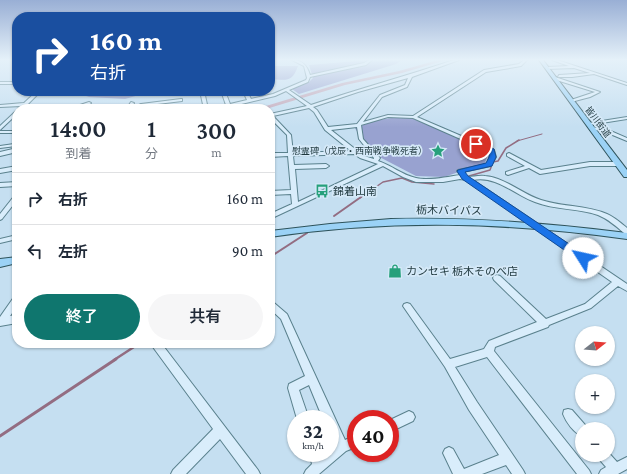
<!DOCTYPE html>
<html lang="ja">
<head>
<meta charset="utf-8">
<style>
  body { margin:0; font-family:"Crimson Pro","Noto Sans JP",serif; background:#f6f6f7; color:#1f2937; height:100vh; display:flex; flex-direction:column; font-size:15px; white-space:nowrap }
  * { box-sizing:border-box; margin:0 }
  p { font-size:13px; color:#747a83 }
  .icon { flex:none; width:22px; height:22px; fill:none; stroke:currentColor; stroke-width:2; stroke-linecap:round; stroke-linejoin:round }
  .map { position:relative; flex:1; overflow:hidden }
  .details { position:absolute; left:12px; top:104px; width:263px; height:244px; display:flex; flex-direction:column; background:#fff; border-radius:16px; box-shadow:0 1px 3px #0004 }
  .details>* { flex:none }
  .hud { position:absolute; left:12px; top:12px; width:263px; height:84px; border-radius:16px; box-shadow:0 1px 3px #0004; background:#1a4fa0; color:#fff; overflow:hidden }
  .needle { width:26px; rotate:73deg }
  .tools { position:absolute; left:575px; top:326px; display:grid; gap:8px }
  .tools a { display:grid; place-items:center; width:40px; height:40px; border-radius:50%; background:#fff; box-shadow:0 1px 3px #0004; font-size:20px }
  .speed { position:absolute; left:287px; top:410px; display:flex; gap:8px; font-size:20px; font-weight:700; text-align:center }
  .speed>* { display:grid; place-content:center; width:52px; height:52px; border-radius:50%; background:#fff; box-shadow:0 1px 3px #0004; line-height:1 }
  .speed small { font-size:10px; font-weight:400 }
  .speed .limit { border:6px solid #d22; background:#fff; color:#111 }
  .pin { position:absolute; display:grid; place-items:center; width:34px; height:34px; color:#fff; margin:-17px; border:2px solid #fff; border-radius:50%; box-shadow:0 1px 4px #0007 }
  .me { position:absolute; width:44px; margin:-22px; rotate:305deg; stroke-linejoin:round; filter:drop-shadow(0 0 3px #0008) }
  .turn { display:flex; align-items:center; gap:14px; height:84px; padding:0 12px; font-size:18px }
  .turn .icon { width:52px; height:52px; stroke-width:2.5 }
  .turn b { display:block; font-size:28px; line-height:34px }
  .eta { display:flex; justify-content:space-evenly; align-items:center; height:68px; text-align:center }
  .eta b { font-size:24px; font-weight:600; line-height:28px }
  .primary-button { display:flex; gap:8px; margin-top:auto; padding:8px 12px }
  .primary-button a { flex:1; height:46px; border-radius:24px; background:#0f766e; color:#fff; font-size:16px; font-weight:600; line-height:46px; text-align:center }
  .primary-button a+a { background:#f6f6f7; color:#1f2937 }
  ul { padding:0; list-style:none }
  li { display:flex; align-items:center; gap:12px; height:52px; padding:0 12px; border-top:1px solid #e0e1e3 }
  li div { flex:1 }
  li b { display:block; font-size:15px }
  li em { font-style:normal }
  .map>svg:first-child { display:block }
</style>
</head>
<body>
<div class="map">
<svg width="627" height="474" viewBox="0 0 627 474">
  <rect width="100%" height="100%" fill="#c5dff1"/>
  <!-- green -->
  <g fill="#98a2d0">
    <polygon points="369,60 402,60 396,64 299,94 292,89 309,82 313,78 309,65"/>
    <path d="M270 66H298C292 83 286 80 270 79Z"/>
    <polygon points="72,91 139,91 139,95 125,99 89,97"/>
    <polygon points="398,117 414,118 489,151 485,163 444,177 416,176 368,151 355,128 378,120"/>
  </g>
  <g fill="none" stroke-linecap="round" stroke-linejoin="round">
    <!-- stream-far4 -->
    <polyline stroke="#936d82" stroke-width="1" points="517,141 542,134"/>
    <!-- stream-far3 -->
    <g stroke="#936d82" stroke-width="1.5">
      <polyline points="469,176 490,170 493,162 498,161 506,148 519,140"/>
      <polyline points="360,198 383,182 402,178 412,182 434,184"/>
    </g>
    <!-- stream-far2 -->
    <g stroke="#936d82" stroke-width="2">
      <polyline points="334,216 361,197"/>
      <polyline points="270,257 307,233"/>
    </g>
    <!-- stream-far1 -->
    <polyline stroke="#936d82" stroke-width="2.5" points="114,360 140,343"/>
    <!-- stream -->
    <polyline stroke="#936d82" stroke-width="3" points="0,436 116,359"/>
    <!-- river -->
    <polygon fill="#c4a7b8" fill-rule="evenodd" points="438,60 446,60 402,73 345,85 266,109 256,109 342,83 399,71"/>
    <!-- minor casing -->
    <g stroke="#5a818d" stroke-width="2">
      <g id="minor">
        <path d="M292 60C302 60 307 65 310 75L364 63 369 60H372L366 65 310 77 308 82 289 90 311 105C358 89 407 76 454 60H459L412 77 407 87 382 97 363 122 388 115 413 116 484 70 519 64 524 60H527L521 66 486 72 417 117 494 150 496 157 491 166 463 172 467 177C473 177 479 175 485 176 506 178 522 194 541 200 563 207 586 205 607 214 614 217 621 223 627 228V233H624C616 226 608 219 598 215 578 208 555 210 535 202 515 195 496 175 473 180L627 284V291L618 286 591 308 549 325 548 327 495 347 494 351 589 470 591 474H577L487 357 455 367 477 402 523 470 525 474H512L506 465 482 474H453L443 453 445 449 449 447 453 449 464 469 499 455 469 410 445 367 403 306 404 304 407 303 410 304 450 359 484 349 489 341 537 322 494 280 493 278 494 276 497 275 500 276 546 319 585 304 612 282 466 180 460 179 443 182H416L403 177 383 166 270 219V214L292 204 291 194 270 195V191L291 190 288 156 270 157V153H288L287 135 270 118V114L307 106 286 91 275 96 229 107 211 109 226 105 221 91H225L230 104 247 100 243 91H247L251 99 273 94 306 80 307 78 304 66ZM408 78 405 85 380 95 357 124 328 127 317 110 313 107 358 92ZM309 108 314 112 325 130 351 151 293 153 291 135 273 116ZM388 117 413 118 490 152V157L487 164 458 170 457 171 460 175C447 177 429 181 416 178 402 175 391 165 378 161L380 158 363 139 361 125ZM357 127 359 139 374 158V159L364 156 331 130ZM354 154 360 158 378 164 298 202 295 169 326 168 329 166 326 164 294 165 293 156Z"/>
        <polygon points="552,60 557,60 627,83 627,85 594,74 572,77 558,77 559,75 590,73 574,68 546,69 547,67 569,66"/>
        <polygon points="553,77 555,77 600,92 590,97 571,102 571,100 595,92 553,79"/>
        <rect x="0" y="82" width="17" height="2"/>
        <polygon points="37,91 41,91 25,107 63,107 65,108 64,109 18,109 21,106 0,107 0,105 24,103"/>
        <polygon points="200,91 204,91 208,109 204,109"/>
        <polygon points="181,99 182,99 182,101 141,106 139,105 141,104"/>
        <polygon points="89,102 91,103 90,104 74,109 68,109"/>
        <polygon points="131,102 134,103 132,107 119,109 121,106 129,105"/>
        <polygon points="182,107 184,109 170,109"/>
        <polygon points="16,111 17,111 17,114 0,130 0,126"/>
        <polygon points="627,117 627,119 589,125 587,124 589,123"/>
        <polygon points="590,127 606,129 627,138 627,141 603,131 590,129"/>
        <rect x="0" y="131" width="17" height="2"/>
        <polygon points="14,144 16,144 16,146 0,148 0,146"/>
        <polygon points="17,148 17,152 0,156 0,152"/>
        <polygon points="509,153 541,170 590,162 619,162 622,164 619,166 590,166 540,174 529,168 508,175 506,174 506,172 525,166 507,156 507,154"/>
        <polygon points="17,166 17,170 0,173 0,169"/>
        <polygon points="17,182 17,186 0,187 0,183"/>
        <polygon points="17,194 17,200 2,219 0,220 0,214 15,195"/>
        <polygon points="17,235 17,239 0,243 0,239"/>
        <polygon points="17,296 17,306 10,316 17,315 17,323 0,326 0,317 14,297"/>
        <polygon points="270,301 273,302 287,314 345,440 356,435 356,447 346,451 319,474 304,474 306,470 312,464 309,453 321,453 322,456 326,453 330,453 330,449 335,445 330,433 330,419 323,419 309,385 299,390 309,419 297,419 288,388 289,384 305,376 281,319 270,309"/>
        <polygon points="150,343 161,343 258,470 260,474 246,474 220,439 186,474 171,474 173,470 213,429"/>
        <path d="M568 409 572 410 586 426 587 429H582V436C574 433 566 422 563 414L564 410Z"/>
        <polygon points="409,411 413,413 415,417 413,421 390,432 390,420"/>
        <polygon points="608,452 617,462 627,457 627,469 618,474 599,474 601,470 606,467 599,459 597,455 608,455"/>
      </g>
    </g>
    <!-- major casing -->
    <g stroke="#2e535b" stroke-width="2">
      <g id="major">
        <polygon points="539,60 543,60 627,170 627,177 624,177"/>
        <path d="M391 219C470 217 548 223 627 233V239C504 222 393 219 270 237V231L330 224Z"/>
        <polygon points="17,257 17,263 0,267 0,259"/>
      </g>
    </g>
    <!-- minor -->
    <use href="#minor" fill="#d9edfb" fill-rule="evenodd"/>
    <!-- major -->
    <use href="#major" fill="#9bd2f6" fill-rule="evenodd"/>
  </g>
  <!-- sky -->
  <linearGradient id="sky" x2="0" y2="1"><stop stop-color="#99afd5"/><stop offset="0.47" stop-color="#e5f1f9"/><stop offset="1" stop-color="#e5f1f9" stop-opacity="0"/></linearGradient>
  <rect width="627" height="127" fill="url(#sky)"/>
  <!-- route -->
  <polygon fill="#1a73e8" stroke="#114b97" points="474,142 479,142 494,149 496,157 492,166 465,172 468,176 587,256 588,258 587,261 580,261 462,179 457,171 458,170 486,163 489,157 489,152 474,145"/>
  <!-- icons -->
  <defs>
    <g id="sight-bare" transform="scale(1.08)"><path d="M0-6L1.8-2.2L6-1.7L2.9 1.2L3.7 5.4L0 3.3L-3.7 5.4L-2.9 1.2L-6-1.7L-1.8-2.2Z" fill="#26a07b" stroke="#d5e9f8" stroke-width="2.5" paint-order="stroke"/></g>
    <g id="bus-bare" transform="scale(1.08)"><path d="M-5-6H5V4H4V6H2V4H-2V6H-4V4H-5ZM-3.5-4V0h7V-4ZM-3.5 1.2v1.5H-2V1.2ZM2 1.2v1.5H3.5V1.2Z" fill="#26a07b" stroke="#d5e9f8" stroke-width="2.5" paint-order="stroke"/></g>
    <g id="shop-bare" transform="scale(1.08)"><path d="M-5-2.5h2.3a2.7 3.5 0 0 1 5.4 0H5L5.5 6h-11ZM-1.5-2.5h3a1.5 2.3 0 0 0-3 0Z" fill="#26a07b" stroke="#d5e9f8" stroke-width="2.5" paint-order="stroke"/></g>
  </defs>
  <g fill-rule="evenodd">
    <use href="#sight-bare" x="438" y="151"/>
    <use href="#bus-bare" x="322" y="191"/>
    <use href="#shop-bare" x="395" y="271"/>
  </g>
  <g text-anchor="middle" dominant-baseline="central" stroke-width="3.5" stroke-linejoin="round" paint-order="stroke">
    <!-- far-street labels -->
    <g font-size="9" fill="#1e373d" stroke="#d5e9f8">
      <text transform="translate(598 122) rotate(53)">皆川街道</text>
    </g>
    <!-- far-poi labels -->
    <g font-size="9" fill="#1e373d" stroke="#d5e9f8" text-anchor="end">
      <text x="427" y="151">慰霊碑（戊辰・西南戦争戦死者）</text>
    </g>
    <!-- poi labels -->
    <g font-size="11" fill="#1e373d" stroke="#d5e9f8" text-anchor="start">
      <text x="333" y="191">錦着山南</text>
      <text x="406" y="271">カンセキ 栃木そのべ店</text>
    </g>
    <!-- street labels -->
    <g font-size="11" fill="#1e373d" stroke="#d5e9f8">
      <text transform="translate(449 210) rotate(1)">栃木バイパス</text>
    </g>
  </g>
</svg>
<div class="tools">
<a><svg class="needle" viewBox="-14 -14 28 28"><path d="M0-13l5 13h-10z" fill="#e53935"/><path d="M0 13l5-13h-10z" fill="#747a83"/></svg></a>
<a>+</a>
<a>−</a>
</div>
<div class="speed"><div>32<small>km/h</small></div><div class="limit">40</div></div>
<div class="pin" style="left:476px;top:144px;background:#d93025"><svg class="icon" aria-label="arrive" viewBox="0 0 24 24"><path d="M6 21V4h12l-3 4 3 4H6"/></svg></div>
<svg class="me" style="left:583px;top:258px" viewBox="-20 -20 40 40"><circle r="19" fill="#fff"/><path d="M0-13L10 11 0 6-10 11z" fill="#1a73e8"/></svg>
<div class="hud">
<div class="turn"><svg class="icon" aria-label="right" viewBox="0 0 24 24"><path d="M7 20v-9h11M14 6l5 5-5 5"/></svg><div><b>160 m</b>右折</div></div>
</div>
<section class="details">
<div class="eta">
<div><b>14:00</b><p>到着</p></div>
<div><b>1</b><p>分</p></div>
<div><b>300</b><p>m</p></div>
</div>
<ul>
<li><svg class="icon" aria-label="right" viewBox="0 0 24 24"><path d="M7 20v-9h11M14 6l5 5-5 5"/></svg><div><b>右折</b></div><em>160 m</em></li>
<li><svg class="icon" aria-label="left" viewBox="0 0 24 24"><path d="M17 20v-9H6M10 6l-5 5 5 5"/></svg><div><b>左折</b></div><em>90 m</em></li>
</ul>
<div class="primary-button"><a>終了</a><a>共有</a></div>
</section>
</div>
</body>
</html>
